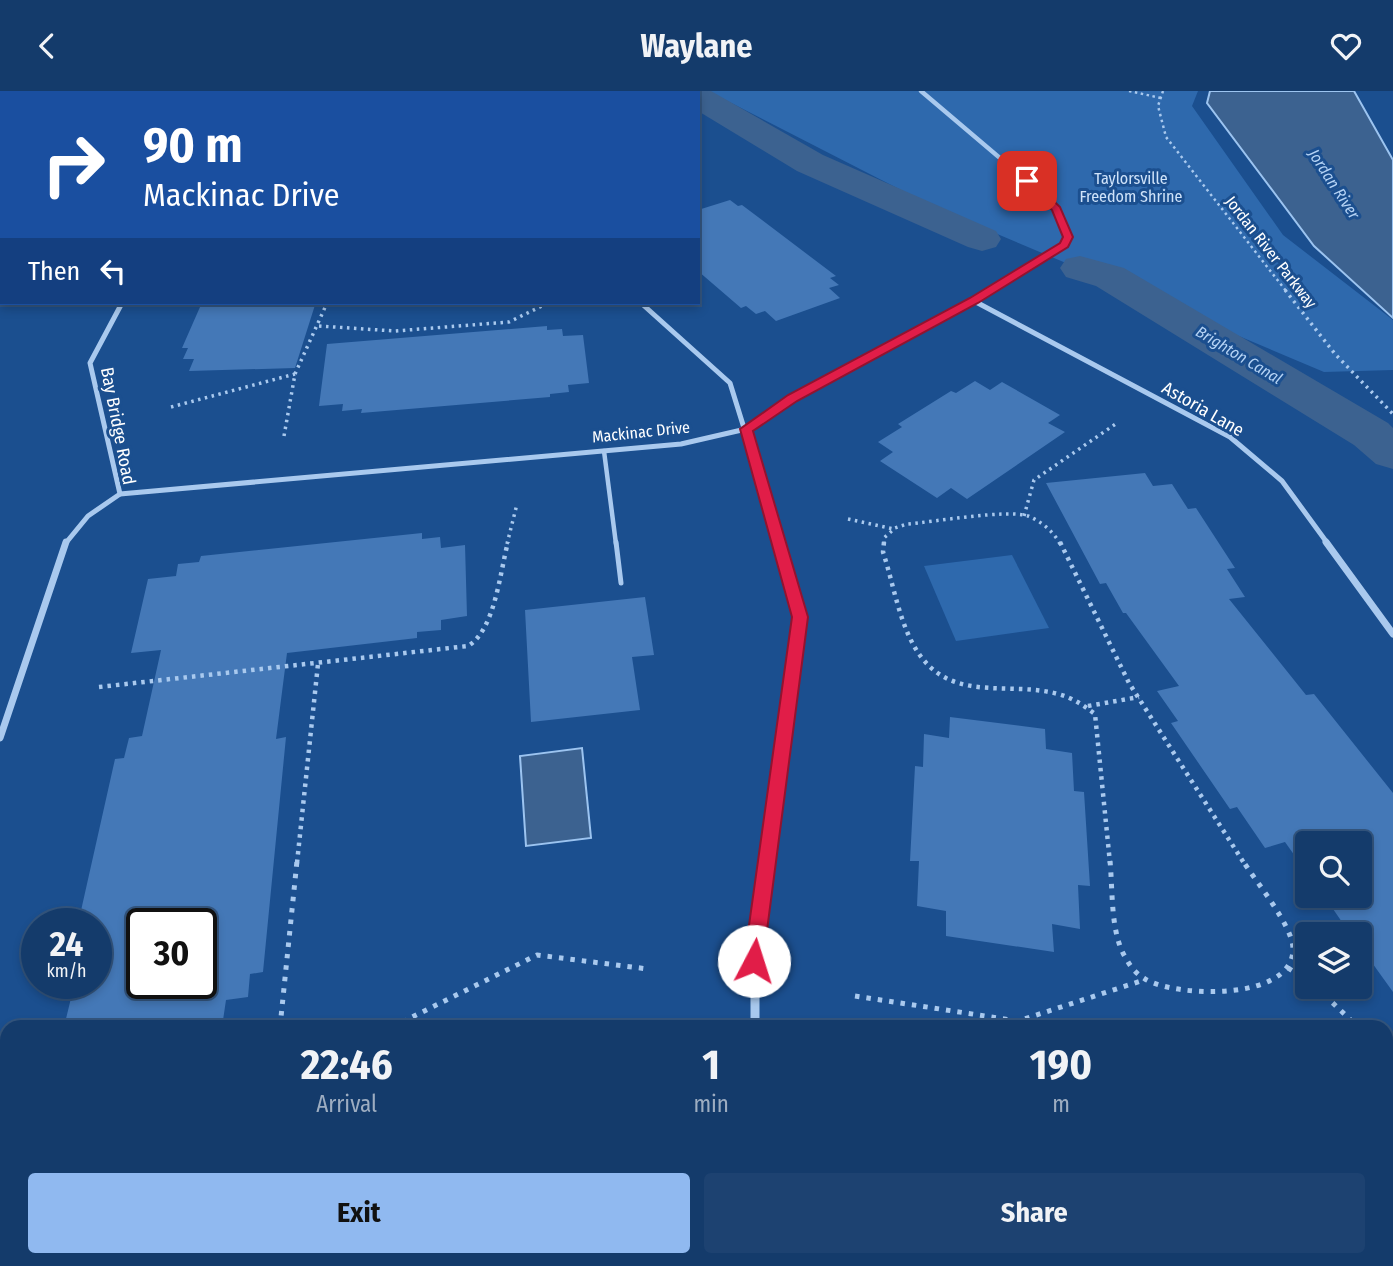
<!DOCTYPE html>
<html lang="en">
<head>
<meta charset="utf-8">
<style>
  body { margin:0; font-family:"Fira Sans Condensed",sans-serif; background:#1d4271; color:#f1f3f6; height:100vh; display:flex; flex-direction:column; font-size:26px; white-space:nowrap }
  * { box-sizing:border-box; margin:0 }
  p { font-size:23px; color:#9dadc1 }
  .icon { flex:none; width:38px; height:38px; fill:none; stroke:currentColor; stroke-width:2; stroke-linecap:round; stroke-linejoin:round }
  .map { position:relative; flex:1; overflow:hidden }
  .panel { position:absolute; left:0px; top:929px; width:1393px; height:247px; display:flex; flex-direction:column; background:#143b6b; border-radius:21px 21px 0 0; box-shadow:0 4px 10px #0003,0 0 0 2px #33557e }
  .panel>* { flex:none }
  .top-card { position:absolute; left:0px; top:0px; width:700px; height:214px; box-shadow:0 4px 10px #0003,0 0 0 2px #33557e; background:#1a4fa0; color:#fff; overflow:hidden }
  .controls { position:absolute; left:1295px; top:740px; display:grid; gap:14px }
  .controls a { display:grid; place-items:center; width:77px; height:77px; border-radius:7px; background:#143b6b; box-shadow:0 4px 10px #0003,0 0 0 2px #33557e; font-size:35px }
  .speed { position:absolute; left:21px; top:817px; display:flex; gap:14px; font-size:35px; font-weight:700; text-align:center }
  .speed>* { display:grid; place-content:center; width:91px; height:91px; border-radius:50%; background:#143b6b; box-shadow:0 4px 10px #0003,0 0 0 2px #33557e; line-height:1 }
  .speed small { font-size:18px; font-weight:400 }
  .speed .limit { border:4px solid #111; border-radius:10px; background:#fff; color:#111 }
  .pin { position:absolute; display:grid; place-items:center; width:60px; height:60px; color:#fff; margin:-30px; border-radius:14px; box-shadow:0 4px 10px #0006 }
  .me { position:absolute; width:77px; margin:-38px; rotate:5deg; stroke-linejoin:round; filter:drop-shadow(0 0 5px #0008) }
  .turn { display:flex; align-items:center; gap:24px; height:147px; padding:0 28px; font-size:32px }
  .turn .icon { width:91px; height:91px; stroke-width:2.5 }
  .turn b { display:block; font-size:49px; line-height:60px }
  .then { display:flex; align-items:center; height:66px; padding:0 28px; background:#0003; gap:14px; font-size:26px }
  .eta { display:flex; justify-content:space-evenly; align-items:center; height:119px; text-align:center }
  .eta b { font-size:42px; font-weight:700; line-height:49px }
  .primary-button { display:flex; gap:14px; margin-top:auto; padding:14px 28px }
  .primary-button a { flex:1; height:80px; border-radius:7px; background:#90b9f0; color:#111; font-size:28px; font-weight:700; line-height:80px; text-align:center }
  .primary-button a+a { background:#1d4271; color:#f1f3f6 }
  header { display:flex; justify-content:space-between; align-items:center; height:91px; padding:0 28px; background:#143b6b; font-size:32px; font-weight:700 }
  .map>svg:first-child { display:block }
</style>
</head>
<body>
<header><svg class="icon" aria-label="back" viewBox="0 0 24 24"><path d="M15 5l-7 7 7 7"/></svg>Waylane<svg class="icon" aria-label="heart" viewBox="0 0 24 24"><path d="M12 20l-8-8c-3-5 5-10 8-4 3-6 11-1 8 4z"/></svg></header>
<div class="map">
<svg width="1393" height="1175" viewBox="0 0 1393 1175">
  <rect width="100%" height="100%" fill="#1b4f8f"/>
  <!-- green -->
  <g fill="#2e69ad">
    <polygon points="708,0 1198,0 1192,15 1283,144 1393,229 1393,279 1324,281 938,118"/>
    <polygon points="1012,464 1049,537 956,550 924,475"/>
  </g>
  <!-- water -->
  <g fill="#3c6290" stroke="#9cc4f0" stroke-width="2">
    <polygon points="1210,0 1354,0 1393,69 1393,227 1314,155 1207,12"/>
    <polygon points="582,657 591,747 526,755 520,665"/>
  </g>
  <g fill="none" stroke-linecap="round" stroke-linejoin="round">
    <!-- canal -->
    <g fill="#3c6290" fill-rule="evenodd">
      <polygon points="686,0 711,0 823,64 996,140 1001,148 996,156 982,160 968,156 797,80 698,20 698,2"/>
      <polygon points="1080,165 1124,177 1388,332 1393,337 1393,378 1376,373 1354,354 1096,195 1066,186 1060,177 1066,168"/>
    </g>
  </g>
  <!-- building -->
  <g fill="#4478b7" fill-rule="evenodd">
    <polygon points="730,109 738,115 742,114 836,185 830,187 839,194 829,197 840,207 776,230 765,220 756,223 746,215 741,217 698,180 698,119"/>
    <polygon points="208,212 307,212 306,215 315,214 295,277 189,280 194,268 183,268 188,257 182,257 200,216 206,216"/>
    <polygon points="547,235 547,239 562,238 563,245 583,244 589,292 568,294 569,301 550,303 550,306 361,322 362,318 342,320 343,313 319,315 327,253"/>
    <polygon points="975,290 990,299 1002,291 1060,324 1048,332 1065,341 967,408 951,397 937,407 880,370 893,361 878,351 902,336 898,333 951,300 956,302"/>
    <polygon points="1145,382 1153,395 1172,393 1188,418 1196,417 1235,477 1227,478 1245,506 1229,508 1306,604 1314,603 1393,702 1393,901 1360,855 1360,844 1351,844 1324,805 1360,805 1360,752 1307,752 1307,782 1285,751 1265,757 1237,716 1230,718 1171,632 1178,630 1157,600 1179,595 1126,522 1123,522 1106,492 1100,493 1046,392"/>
    <path d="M422 442V448L440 446 441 457 465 454 467 525 441 529V539L417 541V547L287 562 276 648 286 646 263 881 250 883 248 906 226 909 222 936H64L72 903 62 904 64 892H96V833H78L115 668 124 667 129 647 142 645 161 559 131 562 148 488 176 485 178 473 199 471 201 465ZM142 833H201V892H142Z"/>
    <polygon points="645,506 654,564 632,566 640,619 531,631 525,519"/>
    <polygon points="950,626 1045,638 1046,658 1072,662 1074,700 1084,701 1090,795 1078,794 1080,838 1052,833 1054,861 946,845 946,820 917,815 919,770 910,770 915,675 923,676 924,643 949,647"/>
  </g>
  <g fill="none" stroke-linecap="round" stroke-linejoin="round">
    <!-- path-far3 -->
    <g stroke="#a9c9ee" stroke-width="2.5" stroke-dasharray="2.5 3.5" stroke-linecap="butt">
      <polyline points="1129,0 1161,7"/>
      <polyline points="1163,0 1158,15 1166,46 1286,200"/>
    </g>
    <!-- path-far2 -->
    <g stroke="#a9c9ee" stroke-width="3.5" stroke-dasharray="2.5 4.5" stroke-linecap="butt">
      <polyline points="1285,199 1335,263 1393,323"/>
      <polyline points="319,235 395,240 509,231 548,212"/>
      <polyline points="171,316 295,283"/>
      <polyline points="284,345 295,283 327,212"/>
      <polyline points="1024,425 1034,389 1117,332"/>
      <polyline points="848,428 894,438"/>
      <polyline points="507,453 517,413"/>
      <path d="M884 453V447L895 437 907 433C934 431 1006 418 1028 425 1041 430 1054 441 1060 453"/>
    </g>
    <!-- path-far1 -->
    <g stroke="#a9c9ee" stroke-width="4.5" stroke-dasharray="3.5 5" stroke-linecap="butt">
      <path d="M884 451 883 461C894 494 900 539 922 567 956 611 1011 590 1058 603 1073 607 1083 614 1095 623L1110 772"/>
      <polyline points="1060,451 1129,592 1244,772"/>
      <path d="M99 596 468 555C495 539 500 481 508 451"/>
      <polyline points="1088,615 1139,606"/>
      <polyline points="297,772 318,573"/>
    </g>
    <!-- path -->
    <g stroke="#a9c9ee" stroke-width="5" stroke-dasharray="4.5 7" stroke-linecap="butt">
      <path d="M1110 770C1113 801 1110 844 1127 869 1131 877 1138 884 1145 888 1177 907 1293 910 1293 858 1293 835 1256 791 1243 770"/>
      <polyline points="1288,877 1307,889"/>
      <polyline points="1316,896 1358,936"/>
      <polyline points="855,905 1018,930 1144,889"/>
      <polyline points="280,936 297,770"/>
      <polyline points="392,936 537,864 648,878"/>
      <polyline points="1386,978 1393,992"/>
      <polyline points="0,1013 7,1012"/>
      <polyline points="361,1175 362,1169"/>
    </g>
    <!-- lane-far1 -->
    <polyline stroke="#a9c9ee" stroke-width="4.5" points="604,360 616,453"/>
    <!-- lane -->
    <polyline stroke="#a9c9ee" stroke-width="5" points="616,451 621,492"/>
    <!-- street-far3 -->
    <g stroke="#a9c9ee" stroke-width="4.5">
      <polyline points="921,0 1047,107 1056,118 1068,146 1064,154 989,200"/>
      <polyline points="0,11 2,8"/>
    </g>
    <!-- street-far2 -->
    <g stroke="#a9c9ee" stroke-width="5">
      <polyline points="974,210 1230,346 1282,390 1328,453"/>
      <polyline points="641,212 730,292 780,453"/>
      <polyline points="120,403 681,353 746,338 793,307 992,199"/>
      <polyline points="65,453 88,425 120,403 90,272 122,212"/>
    </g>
    <!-- street-far1 -->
    <g stroke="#a9c9ee" stroke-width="7">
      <polyline points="1326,451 1393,543"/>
      <polyline points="0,647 66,451"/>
      <polyline points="766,772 800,526 779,451"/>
    </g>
    <!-- street -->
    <g stroke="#a9c9ee" stroke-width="9">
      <polyline points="755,936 755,851 766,770"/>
      <polyline points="825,1169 828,1175"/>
      <polyline points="768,1175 769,1169"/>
    </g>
  </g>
  <!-- route -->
  <polygon fill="#e11d48" stroke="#92132f" stroke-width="2" points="1024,88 1031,88 1060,116 1073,146 1068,156 978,212 797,310 753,340 808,526 763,870 761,877 754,880 747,877 744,870 792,526 740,338 788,304 970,207 1060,152 1063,146 1052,119 1024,93"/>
  <g text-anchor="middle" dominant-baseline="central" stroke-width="6" stroke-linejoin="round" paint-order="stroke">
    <!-- far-park labels -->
    <g font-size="16" fill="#cfe3fa" stroke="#1b4f8f">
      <text x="1131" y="87">Taylorsville<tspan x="1131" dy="18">Freedom Shrine</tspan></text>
    </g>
    <!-- far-water labels -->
    <g font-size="16" font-style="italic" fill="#b5d3f5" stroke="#1b4f8f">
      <text transform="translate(1334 93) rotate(57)">Jordan River</text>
      <text transform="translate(1239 264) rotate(31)">Brighton Canal</text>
    </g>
    <!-- far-street labels -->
    <g font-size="16" fill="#fff" stroke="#1b4f8f">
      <text transform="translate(1271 161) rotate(52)">Jordan River Parkway</text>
      <text transform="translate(641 341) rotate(-6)">Mackinac Drive</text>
    </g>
    <!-- street labels -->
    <g font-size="18" fill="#fff" stroke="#1b4f8f">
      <text transform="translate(1203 318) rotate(30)">Astoria Lane</text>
      <text transform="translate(118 335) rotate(79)">Bay Bridge Road</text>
    </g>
  </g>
</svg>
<div class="controls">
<a><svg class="icon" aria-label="search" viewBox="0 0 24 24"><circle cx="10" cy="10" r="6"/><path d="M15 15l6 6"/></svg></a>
<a><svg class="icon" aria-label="layers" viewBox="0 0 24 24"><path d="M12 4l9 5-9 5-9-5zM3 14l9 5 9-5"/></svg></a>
</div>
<div class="speed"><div>24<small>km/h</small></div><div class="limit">30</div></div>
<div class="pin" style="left:1027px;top:90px;background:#d93025"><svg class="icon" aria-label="arrive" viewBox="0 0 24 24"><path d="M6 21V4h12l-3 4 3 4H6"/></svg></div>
<svg class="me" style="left:754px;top:870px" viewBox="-20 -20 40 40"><circle r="19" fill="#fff"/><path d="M0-13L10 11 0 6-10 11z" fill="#e11d48"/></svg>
<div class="top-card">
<div class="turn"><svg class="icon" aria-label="right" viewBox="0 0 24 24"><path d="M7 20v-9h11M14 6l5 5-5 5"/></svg><div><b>90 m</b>Mackinac Drive</div></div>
<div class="then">Then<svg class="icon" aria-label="left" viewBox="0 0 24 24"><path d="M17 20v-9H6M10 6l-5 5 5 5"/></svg></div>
</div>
<section class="panel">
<div class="eta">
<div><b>22:46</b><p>Arrival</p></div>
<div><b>1</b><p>min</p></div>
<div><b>190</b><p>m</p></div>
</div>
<div class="primary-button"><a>Exit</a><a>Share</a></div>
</section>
</div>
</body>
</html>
